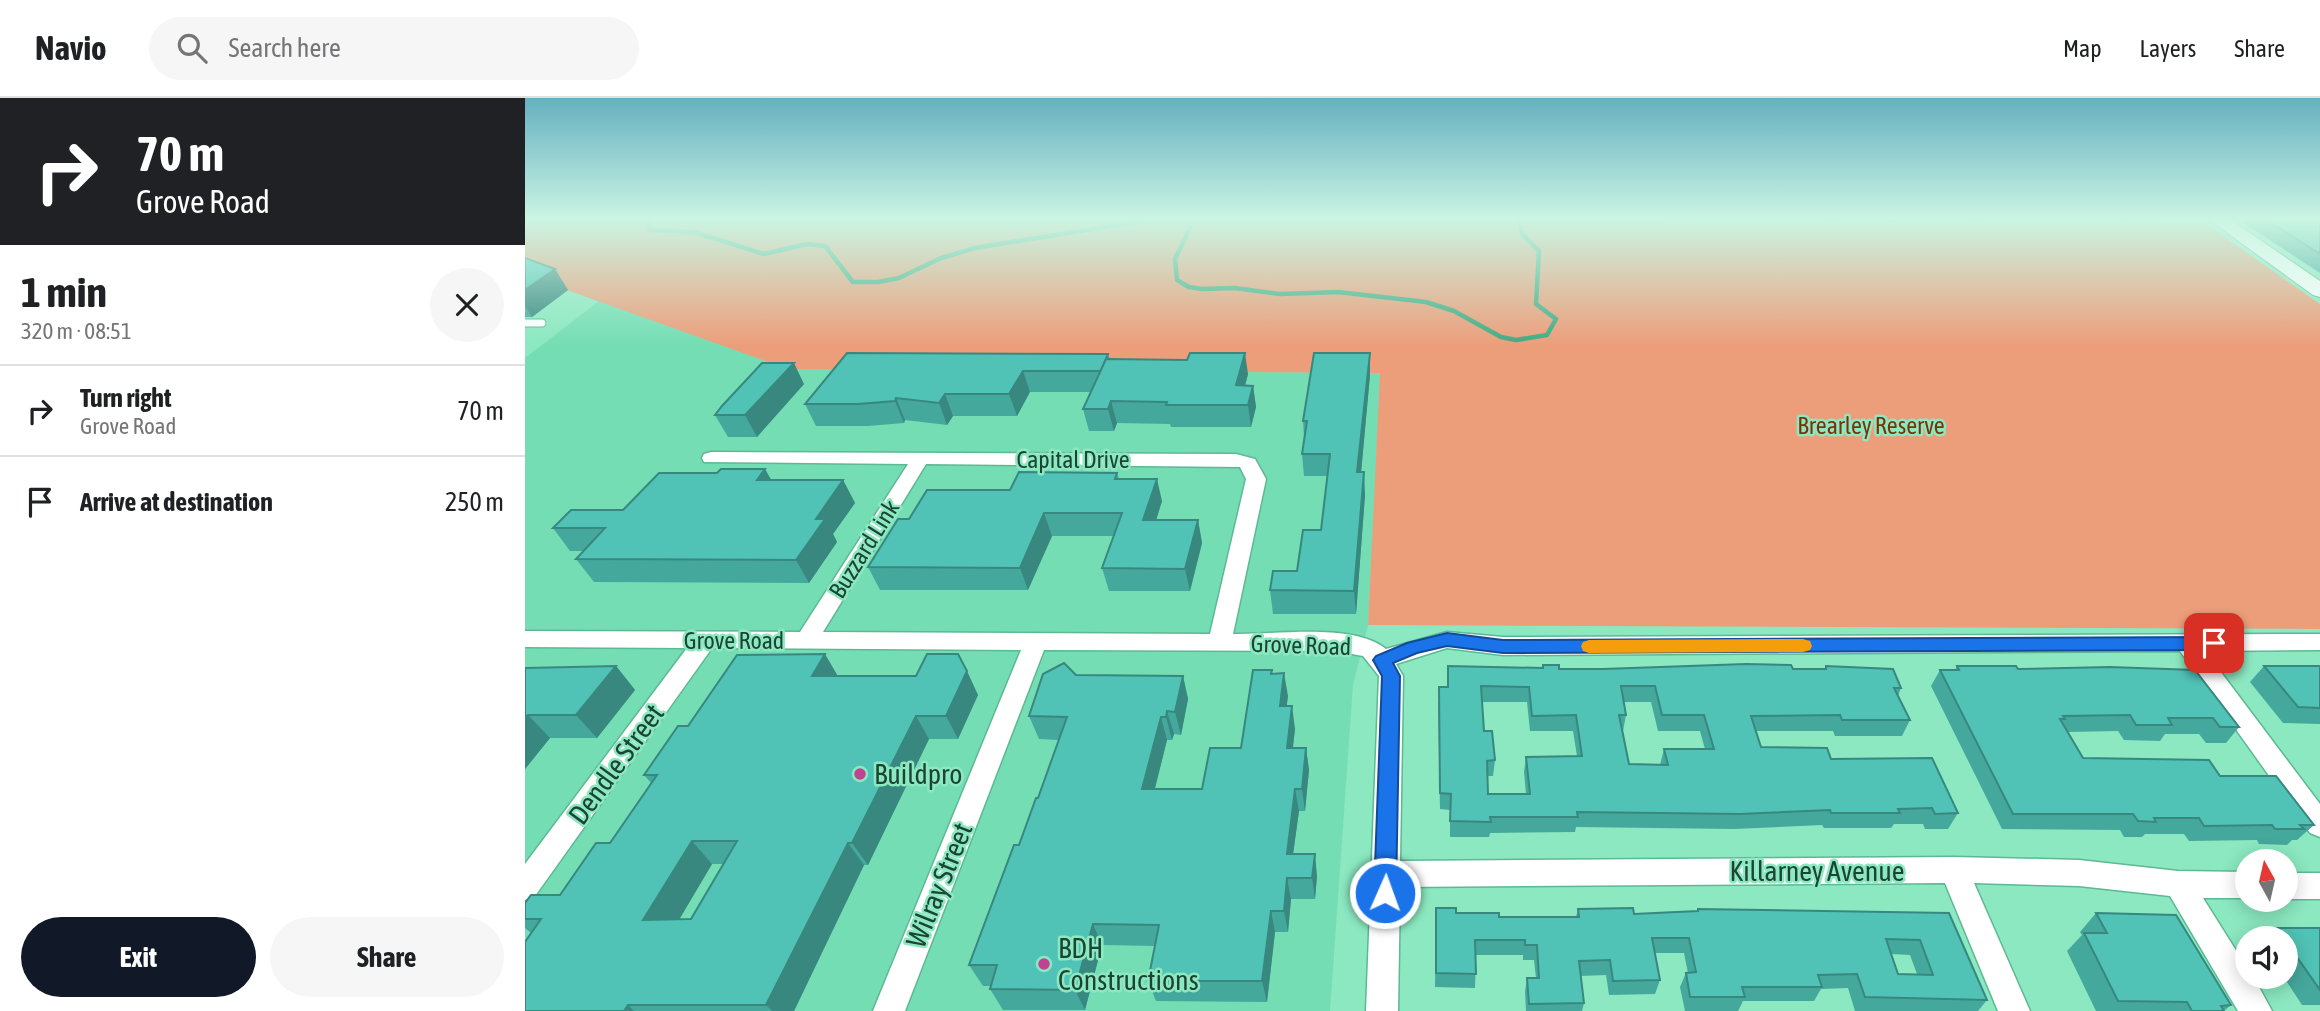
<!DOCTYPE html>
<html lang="en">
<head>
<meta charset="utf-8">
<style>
  body { margin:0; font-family:"Asap Condensed",sans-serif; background:#f6f6f6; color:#202124; height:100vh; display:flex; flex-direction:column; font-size:26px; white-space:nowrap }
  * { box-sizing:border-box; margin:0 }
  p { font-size:23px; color:#757577 }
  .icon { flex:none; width:38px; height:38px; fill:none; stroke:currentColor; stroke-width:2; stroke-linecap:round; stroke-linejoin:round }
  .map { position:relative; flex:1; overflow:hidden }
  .side { display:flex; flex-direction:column; background:#fff; width:525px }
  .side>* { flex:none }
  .hud { background:#202124; color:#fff; overflow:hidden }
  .needle { width:46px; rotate:352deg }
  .tools { position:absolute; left:1710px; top:751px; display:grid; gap:14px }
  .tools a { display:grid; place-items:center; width:63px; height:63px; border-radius:50%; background:#fff; box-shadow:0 4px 18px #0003; font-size:35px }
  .pin { position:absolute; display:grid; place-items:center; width:60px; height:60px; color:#fff; margin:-30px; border-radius:14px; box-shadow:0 4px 10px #0006 }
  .me { position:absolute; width:77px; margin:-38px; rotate:2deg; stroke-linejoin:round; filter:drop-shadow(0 0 5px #0008) }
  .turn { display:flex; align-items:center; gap:24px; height:147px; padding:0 21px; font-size:32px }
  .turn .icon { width:91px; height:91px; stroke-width:2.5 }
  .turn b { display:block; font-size:49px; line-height:60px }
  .round { display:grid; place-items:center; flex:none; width:74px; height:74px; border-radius:37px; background:#f6f6f6 }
  .head { display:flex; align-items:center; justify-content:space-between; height:119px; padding:0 21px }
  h1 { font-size:42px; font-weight:700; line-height:52px }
  .button { display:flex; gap:14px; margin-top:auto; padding:14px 21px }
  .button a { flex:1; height:80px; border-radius:42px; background:#111827; color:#fff; font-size:28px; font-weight:700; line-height:80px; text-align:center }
  .button a+a { background:#f6f6f6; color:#202124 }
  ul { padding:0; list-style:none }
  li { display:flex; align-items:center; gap:21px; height:91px; padding:0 21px; border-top:2px solid #e0e0e0 }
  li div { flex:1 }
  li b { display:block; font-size:26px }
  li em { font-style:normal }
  header { display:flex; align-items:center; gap:42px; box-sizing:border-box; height:98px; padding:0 35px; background:#fff; border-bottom:2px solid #e0e0e0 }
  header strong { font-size:33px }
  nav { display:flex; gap:38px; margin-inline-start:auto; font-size:24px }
  .search { width:490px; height:63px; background:#f6f6f6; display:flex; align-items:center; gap:18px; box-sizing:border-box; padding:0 24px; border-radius:38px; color:#757577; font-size:26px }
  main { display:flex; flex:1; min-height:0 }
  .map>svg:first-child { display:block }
</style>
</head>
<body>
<header>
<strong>Navio</strong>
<div class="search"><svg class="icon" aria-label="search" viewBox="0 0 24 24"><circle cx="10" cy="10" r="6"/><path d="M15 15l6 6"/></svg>Search here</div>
<nav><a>Map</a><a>Layers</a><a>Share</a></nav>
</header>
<main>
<section class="side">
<div class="hud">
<div class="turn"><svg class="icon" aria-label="right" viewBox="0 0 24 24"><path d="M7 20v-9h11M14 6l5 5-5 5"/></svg><div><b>70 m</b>Grove Road</div></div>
</div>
<div class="head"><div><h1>1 min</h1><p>320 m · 08:51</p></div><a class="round"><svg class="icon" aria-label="close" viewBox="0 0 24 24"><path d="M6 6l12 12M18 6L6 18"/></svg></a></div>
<ul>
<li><svg class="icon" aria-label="right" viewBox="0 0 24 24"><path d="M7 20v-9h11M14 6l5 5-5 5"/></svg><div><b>Turn right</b><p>Grove Road</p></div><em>70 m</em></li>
<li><svg class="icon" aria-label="arrive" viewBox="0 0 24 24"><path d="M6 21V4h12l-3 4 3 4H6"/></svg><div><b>Arrive at destination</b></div><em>250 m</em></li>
</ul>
<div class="button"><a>Exit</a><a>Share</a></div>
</section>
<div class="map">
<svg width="1795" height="913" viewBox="0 0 1795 913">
  <rect width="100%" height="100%" fill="#8be8c0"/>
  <!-- built -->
  <polygon fill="#75ddb3" points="74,203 263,271 856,275 843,527 828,587 805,913 0,913 0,260"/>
  <!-- green -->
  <polygon fill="#ec9e7b" points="0,120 1143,120 1141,125 1681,126 1795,206 1795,531 843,527 855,275 263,271 0,177"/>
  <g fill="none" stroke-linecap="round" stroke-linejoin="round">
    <!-- stream -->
    <polyline stroke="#42aa83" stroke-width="4.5" points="128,120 123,121 125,132 169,134 239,156 282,146 300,148 328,184 353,184 374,180 416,160 450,150 623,122 662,121 665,130 650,161 652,182 664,189 677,191 710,190 755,196 813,194 901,204 929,213 976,239 991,242 1022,237 1031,221 1011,206 1014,153 997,136 994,120"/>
    <!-- lane casing -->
    <g stroke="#5cb993" stroke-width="9">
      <polyline id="lane" points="0,225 17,225"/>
    </g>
    <!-- street casing -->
    <g stroke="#5cb993" stroke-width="3">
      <g id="street">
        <polygon points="1331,120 1346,120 1347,121 1340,125"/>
        <polygon points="1419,120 1434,120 1427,124"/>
        <path d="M186 354 711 356 730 361 741 381 708 536C749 537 828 524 861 551L922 534 978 539 1795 536V552L1680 553 1795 706V739L1785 735 1655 553 978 557 922 550 871 566 878 578 875 763 1429 759 1554 762 1653 773 1722 774V800H1678L1722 870V878H1728L1747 913H1713L1645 798 1554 788 1449 785 1505 913H1473L1420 785 875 789 873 913H841L854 578 838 558 810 553 519 552 380 913H348L496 552 187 550 10 798 0 802V766L162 550 0 549V533L275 534 383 366 179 364 177 360 179 356ZM401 366 715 369 721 381 685 536 298 534Z"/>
        <rect x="1760" y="775" width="35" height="26"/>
      </g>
    </g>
    <!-- secondary casing -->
    <g stroke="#5cb993" stroke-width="2">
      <polygon id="secondary" points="1682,120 1703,120 1795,183 1795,199 1788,197"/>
    </g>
    <!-- lane -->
    <use href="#lane" stroke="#fff" stroke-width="7"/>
    <!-- street -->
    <use href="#street" fill="#fff" fill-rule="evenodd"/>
    <!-- secondary -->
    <use href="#secondary" fill="#fff" fill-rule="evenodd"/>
  </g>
  <!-- wall -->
  <g fill="#45a89d" fill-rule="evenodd">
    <polygon points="1298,120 1330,120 1329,121 1304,124"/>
    <polygon points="1355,120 1405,120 1404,123 1391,121 1361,124"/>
    <polygon points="1441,120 1481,120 1448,124"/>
    <polygon points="1482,120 1624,120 1600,123 1486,123"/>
    <polygon points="1711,120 1795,120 1795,175"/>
    <polygon points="0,160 30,171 43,192 7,219 0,219"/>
    <polygon points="845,255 845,277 836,374 840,397 831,516 748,516 745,492 772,473 796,432 803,378 779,378 777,356 779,339 778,323"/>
    <polygon points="583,256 585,261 723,276 720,287 728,288 731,309 726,329 646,329 645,326 592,325 589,333 564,333 558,311 566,294 505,294 492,318 428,318 422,327 380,322 379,325 343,328 291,328 280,306"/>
    <polygon points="279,286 232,339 203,339 190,317"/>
    <polygon points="240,371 246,382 318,382 330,405 308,436 312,444 284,485 69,484 51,461 59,453 45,453 28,430 98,412 192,375"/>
    <polygon points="592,375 594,381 637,403 631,422 673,422 677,445 665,493 584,493 577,470 589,438 527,438 503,492 355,492 343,469 384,421 485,392"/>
    <path d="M1018 567 1034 571H1300L1301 568 1376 590 1373 598 1385 622 1377 638H1310L1308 633H1231L1236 649 1306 661 1433 715 1423 731H1400L1398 726H1369L1366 730H1299L1297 727 1209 731 1051 729 1050 734 965 735 964 739H925V712L915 711 913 605 923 589V568L1017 570ZM957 604H1002L1005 633H1048L1052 658 1001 659 999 674 1001 696H963L962 678H968L970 662 959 633ZM1099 604H1126L1133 633H1175L1180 651H1139L1135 667 1104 666 1098 633 1101 617Z"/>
    <polygon points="91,568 110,592 72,640 25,640 0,671 0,570"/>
    <polygon points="1432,568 1493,571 1585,569 1714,629 1701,645 1681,645 1674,636 1640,636 1635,643 1599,642 1593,633 1542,634 1558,660 1695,678 1789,727 1772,742 1767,742 1762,747 1734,746 1732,742 1664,743 1659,736 1620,736 1617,739 1599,739 1595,732 1477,731 1406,588 1415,572 1430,572"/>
    <polygon points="1739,568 1795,568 1795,626 1758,625 1725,584"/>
    <polygon points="748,576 763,598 761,608 770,631 768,650 781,650 784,672 780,713 774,713 768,756 792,778 790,801 766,801 763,834 750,834 742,904 631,903 623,883 630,848 577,847 560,912 478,912 465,891 466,888 458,888 444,867 513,700 534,642 514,641 504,618 658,578 663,601 656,637 649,636 647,642 642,642 630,691 677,691 716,650"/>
    <path d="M313 578 453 597 433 641H404L343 767H339L269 913H0L6 835 0 830V805L35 797 85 745 126 685 119 677 163 628ZM187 766H199L166 821H154Z"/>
    <path d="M911 810 931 815 974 819H1051L1053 811 1109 816 1172 813 1173 811 1424 815 1462 902 1453 913H1330L1323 890 1296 891 1289 903H1218L1213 913H1160L1155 889 1161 875H1163L1159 855H1130L1135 882 1130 896 1084 897 1081 877 1055 878 1059 905 1057 913H1001L1000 894 1002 880H1011L1009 862H998V857H951L950 890 910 889ZM1366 856 1385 857 1392 876H1373Z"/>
    <polygon points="1571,815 1706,907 1699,913 1571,913 1542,853 1557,837 1555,834"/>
    <polygon points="1753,830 1795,830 1795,907 1777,907 1758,878 1760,878 1760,840 1741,840"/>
  </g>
  <!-- shaded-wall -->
  <g fill="#38887f">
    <polygon points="1306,120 1330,120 1329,121 1304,124"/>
    <polygon points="1363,120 1391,120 1361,124"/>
    <polygon points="1449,120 1481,120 1448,124"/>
    <polygon points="1601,120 1624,120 1600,123"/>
    <polygon points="30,171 43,192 7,219 0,208 0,192"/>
    <polygon points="720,255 723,276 715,307 711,287"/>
    <polygon points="845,255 845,277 834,397 832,374"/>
    <polygon points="269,265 279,286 232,339 220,317"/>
    <polygon points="498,273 505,294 492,318 484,296"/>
    <polygon points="728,288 731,309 726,329 723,307"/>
    <polygon points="420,296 428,318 422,327 414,305"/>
    <polygon points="371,300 380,322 379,325 370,303"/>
    <polygon points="586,303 592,325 589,333 583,311"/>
    <polygon points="240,371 253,394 232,382"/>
    <polygon points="839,374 840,397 831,516 829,493"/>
    <polygon points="632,381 637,403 624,445 618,422"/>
    <polygon points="318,382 330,405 308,436 312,444 284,485 271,462 291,421"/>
    <polygon points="519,415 527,438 503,492 495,470"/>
    <polygon points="673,422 677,445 665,493 660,471"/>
    <polygon points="300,556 314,580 287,578"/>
    <polygon points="91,568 110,592 72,640 51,617"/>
    <polygon points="442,573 453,597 433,641 421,618"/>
    <polygon points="759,575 763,598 759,631 755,608"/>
    <polygon points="658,578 663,601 656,637 650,614"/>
    <polygon points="767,608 770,631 765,672 762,650"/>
    <polygon points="642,613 649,636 647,642 641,619"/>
    <polygon points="3,617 25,640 0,671 0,620"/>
    <polygon points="391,618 404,641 343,767 327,745"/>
    <polygon points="636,619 642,642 624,713 617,691"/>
    <polygon points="781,650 784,672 780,713 777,691"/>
    <polygon points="770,691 774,713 765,778 762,756"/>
    <polygon points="167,743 187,766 141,844 118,822"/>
    <polygon points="323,745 339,767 269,913 247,913 241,907"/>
    <polygon points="790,756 792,778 790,801 787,780"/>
    <polygon points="762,780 766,801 763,834 759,813"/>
    <polygon points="746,813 750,834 742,904 737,883"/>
    <polygon points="568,826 577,847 560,912 550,892"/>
    <polygon points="103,907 109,913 99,913"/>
  </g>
  <!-- building -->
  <g fill="#50c3b6" stroke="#38887f" stroke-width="2" fill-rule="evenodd">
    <polygon points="1738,120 1795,120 1795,156"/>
    <polygon points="0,160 30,171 0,192"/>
    <polygon points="322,255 583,256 576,273 498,273 484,296 420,296 414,305 371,300 370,303 333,306 280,306"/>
    <polygon points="665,255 720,255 711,287 728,288 723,307 641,307 642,304 586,303 583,311 558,311 581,261 662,262"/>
    <polygon points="789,255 845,255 832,374 839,374 829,493 745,492 748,473 772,473 778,432 796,432 805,356 777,356 782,323 778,323"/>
    <polygon points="237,265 269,265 220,317 190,317 197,308"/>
    <polygon points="196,371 240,371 232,382 318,382 291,421 300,421 271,462 51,461 80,430 28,430 46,412 98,412 134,375 192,375"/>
    <polygon points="494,374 592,375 590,381 632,381 618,422 673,422 660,471 577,470 597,415 519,415 495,470 343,469 373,421 384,421 402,392 485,392"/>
    <path d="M300 556 287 578H391L402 556H433L442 573 421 618H391L327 745H323L241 907H103L99 913H0V844L16 821H0V805L6 797H35L71 745H85L132 677H119L153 628H163L212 557ZM167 743H212L166 821 118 822Z"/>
    <polygon points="539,565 551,577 658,578 650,614 642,613 641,619 636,619 617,691 677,691 685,650 716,650 728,572 747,572 746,576 759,575 755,608 767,608 762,650 781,650 777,691 770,691 762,756 790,756 787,780 762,780 759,813 746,813 737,883 623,883 634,827 568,826 550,892 465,891 472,867 444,867 489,747 494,747 511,700 513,700 542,619 504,618 518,576"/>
    <path d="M1221 566 1266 567 1268 571H1301V568L1368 571 1376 590H1369L1385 622H1317L1315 617 1226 618 1236 649 1302 650 1306 661 1407 660 1433 715 1410 716 1407 710 1373 711 1375 715H1306L1305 712 1215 716 1052 714 1053 719H965L966 724 925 723 926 696 915 695 914 589H923V568L1018 570V567H1034V571H1078ZM956 588 1004 589 1007 618 1051 617 1057 658 1001 659 1005 696H963L962 663 970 662 967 633H959ZM1096 588H1130L1137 617H1179L1189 651H1139L1143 667 1104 666 1094 617H1101Z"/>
    <polygon points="91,568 51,617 3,617 0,620 0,570"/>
    <polygon points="1432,568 1491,568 1493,571 1585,569 1670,572 1714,629 1695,629 1688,620 1643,620 1647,627 1611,627 1605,617 1538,618 1540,621 1535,621 1558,660 1684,662 1695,678 1751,678 1789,727 1775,727 1779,731 1750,731 1747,727 1679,728 1674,720 1629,720 1631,724 1613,723 1608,716 1488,716 1415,572 1434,572"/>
    <polygon points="1739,568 1795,568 1795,610 1773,609"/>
    <path d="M911 810H931V815H974V819H1054L1053 811 1108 810 1109 816 1173 813V811L1424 815 1462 902 1340 899 1332 876 1293 877 1297 889H1217L1220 899H1165L1161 875 1171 874 1164 840H1127L1135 882 1088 883 1085 862 1054 863 1059 905 1004 906 1002 880H1014L1012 847H1000V842H950L951 876 911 875ZM1361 841 1395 842 1408 877 1373 876Z"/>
    <polygon points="1571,815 1651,817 1706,907 1696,908 1699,913 1667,913 1662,904 1593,903 1559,835 1582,835"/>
    <polygon points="1753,830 1795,830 1795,892 1760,842 1760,840"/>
  </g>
  <!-- sky -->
  <linearGradient id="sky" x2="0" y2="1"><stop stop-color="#65b0c0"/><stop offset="0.49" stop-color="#cbf5e3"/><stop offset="1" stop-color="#cbf5e3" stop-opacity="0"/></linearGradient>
  <rect width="1795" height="247" fill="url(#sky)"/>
  <!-- route -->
  <polygon fill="#1a73e8" stroke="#114b97" stroke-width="2" points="922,535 978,542 1689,539 1695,541 1698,545 1695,550 1689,552 978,555 922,548 892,555 868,565 875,578 871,795 868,802 860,805 853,802 849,795 857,578 848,562 851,558 882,545"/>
  <!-- slow -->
  <polygon fill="#f59e0b" points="1278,541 1285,543 1287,548 1285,552 1278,554 1064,555 1058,553 1056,548 1058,544 1064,542"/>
  <!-- markers -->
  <g fill="#c04392" stroke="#8be8c0" stroke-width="2.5">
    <circle cx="335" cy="676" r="7"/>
    <circle cx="519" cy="866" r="7"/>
  </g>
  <g text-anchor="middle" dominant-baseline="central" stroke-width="5" stroke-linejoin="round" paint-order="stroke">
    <!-- park labels -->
    <g font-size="24" fill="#7c3206" stroke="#8be8c0">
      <text x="1346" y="327">Brearley Reserve</text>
    </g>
    <!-- street labels -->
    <g font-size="24" fill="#1c4434" stroke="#8be8c0">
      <text x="548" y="361">Capital Drive</text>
      <text transform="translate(339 451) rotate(-58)">Buzzard Link</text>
      <text x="209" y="542">Grove Road</text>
      <text transform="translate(776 547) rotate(2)">Grove Road</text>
    </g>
    <!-- near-street labels -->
    <g font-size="28" fill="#1c4434" stroke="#8be8c0">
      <text transform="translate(91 666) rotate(-54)">Dendle Street</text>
      <text x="1292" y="773">Killarney Avenue</text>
      <text transform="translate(414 787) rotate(-68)">Wilray Street</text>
    </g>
    <!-- near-poi labels -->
    <g font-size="28" fill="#1c4434" stroke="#8be8c0" text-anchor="start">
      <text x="349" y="676">Buildpro</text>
      <text x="533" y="850">BDH<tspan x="533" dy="32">Constructions</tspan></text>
    </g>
  </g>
</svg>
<div class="tools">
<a><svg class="needle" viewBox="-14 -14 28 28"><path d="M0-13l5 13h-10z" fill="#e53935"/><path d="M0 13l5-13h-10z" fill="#757577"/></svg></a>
<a><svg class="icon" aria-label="sound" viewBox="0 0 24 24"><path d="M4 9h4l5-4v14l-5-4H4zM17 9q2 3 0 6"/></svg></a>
</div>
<div class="pin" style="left:1689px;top:545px;background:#d93025"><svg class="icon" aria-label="arrive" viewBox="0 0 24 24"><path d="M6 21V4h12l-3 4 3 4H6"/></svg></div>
<svg class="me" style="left:860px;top:795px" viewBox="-20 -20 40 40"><circle r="17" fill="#1a73e8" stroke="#fff" stroke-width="3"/><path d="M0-11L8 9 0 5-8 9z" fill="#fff"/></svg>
</div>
</main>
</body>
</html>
